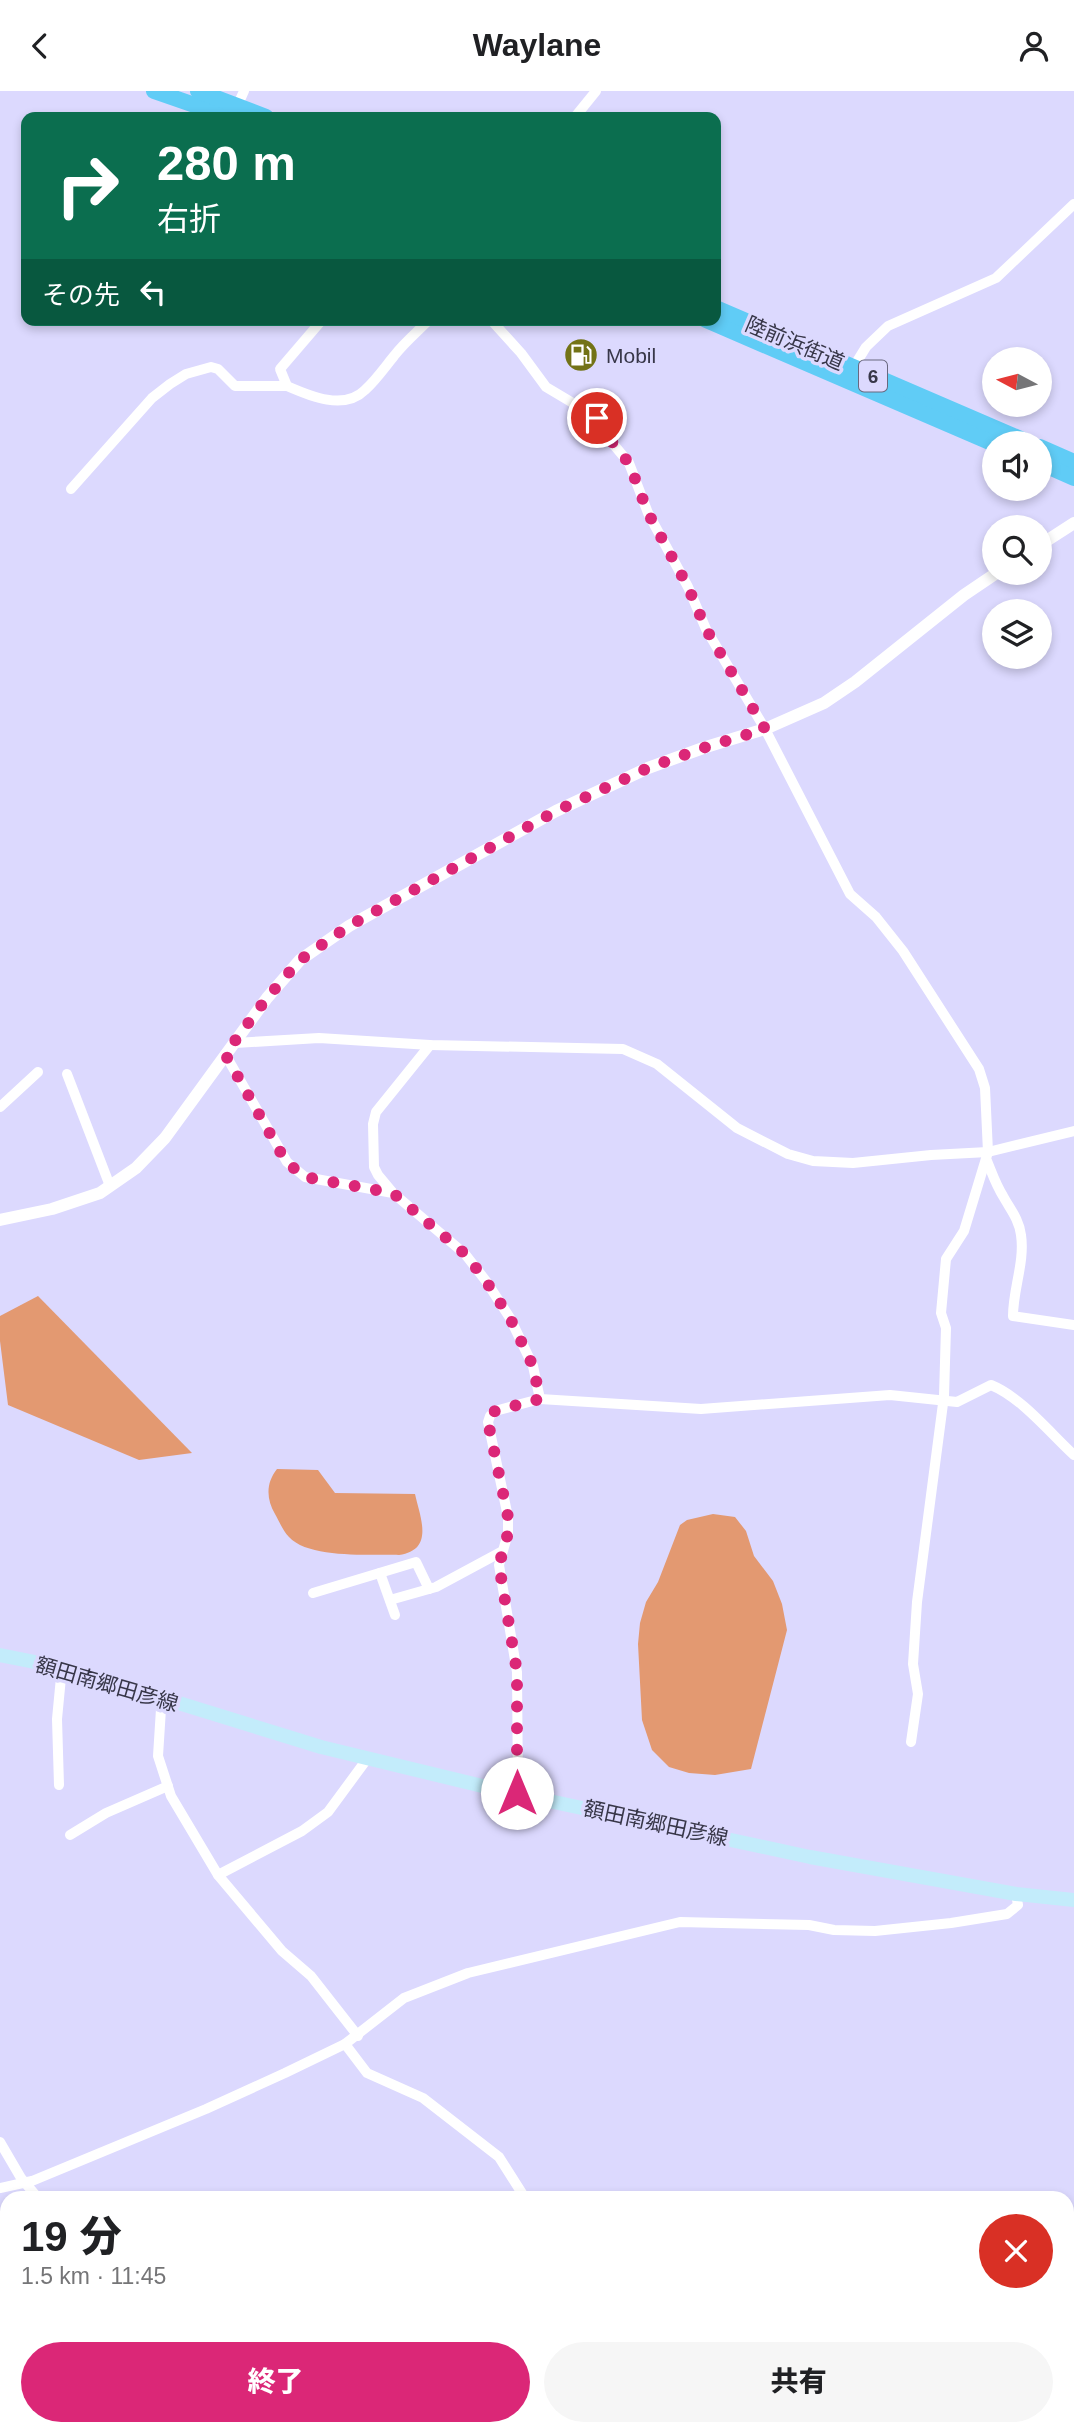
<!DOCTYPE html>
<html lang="ja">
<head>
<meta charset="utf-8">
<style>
  body { margin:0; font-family:Helvetica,"Noto Sans JP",sans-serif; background:#f6f6f6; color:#202124; height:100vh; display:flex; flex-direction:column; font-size:26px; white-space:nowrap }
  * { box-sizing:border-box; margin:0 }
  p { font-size:23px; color:#757577 }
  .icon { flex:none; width:38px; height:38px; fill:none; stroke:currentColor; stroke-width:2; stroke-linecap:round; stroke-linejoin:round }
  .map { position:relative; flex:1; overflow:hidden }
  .side { position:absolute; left:0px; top:2100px; width:1074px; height:245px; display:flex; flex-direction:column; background:#fff; border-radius:21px 21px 0 0; box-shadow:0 4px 10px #0003 }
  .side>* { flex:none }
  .hud { position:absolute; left:21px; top:21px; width:700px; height:214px; border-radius:14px; box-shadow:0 4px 10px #0003; background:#0b6e4f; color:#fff; overflow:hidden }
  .needle { width:46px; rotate:277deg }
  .fabs { position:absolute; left:982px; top:256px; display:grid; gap:14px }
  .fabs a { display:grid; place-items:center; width:70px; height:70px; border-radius:50%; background:#fff; box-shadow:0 4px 10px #0003; font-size:35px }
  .pin { position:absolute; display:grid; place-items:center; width:60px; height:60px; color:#fff; margin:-30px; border:4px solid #fff; border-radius:50%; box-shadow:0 2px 7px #0007 }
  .me { position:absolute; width:77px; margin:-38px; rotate:0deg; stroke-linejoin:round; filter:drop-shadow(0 0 5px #0008) }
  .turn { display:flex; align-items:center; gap:24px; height:147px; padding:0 21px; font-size:32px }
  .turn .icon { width:91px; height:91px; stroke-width:2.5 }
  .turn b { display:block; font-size:49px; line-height:60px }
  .then { display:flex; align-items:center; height:66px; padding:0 21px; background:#0003; gap:14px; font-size:26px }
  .round { display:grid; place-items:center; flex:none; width:74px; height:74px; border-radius:37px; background:#f6f6f6 }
  .headline { display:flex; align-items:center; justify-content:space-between; height:119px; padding:0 21px }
  h1 { font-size:42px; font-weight:800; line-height:52px }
  .primary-button { display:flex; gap:14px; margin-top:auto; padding:14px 21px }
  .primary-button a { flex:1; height:80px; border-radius:42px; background:#db2777; color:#fff; font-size:28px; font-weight:800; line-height:80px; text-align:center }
  .primary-button a+a { background:#f6f6f6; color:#202124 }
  header { display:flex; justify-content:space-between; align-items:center; height:91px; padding:0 21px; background:#fff; font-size:32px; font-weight:800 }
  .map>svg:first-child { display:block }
</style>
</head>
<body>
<header><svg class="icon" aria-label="back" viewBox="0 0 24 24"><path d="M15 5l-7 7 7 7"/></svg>Waylane<svg class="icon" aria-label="person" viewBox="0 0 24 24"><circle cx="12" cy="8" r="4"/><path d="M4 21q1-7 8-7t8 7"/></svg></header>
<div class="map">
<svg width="1074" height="2345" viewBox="0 0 1074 2345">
  <rect width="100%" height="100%" fill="#dcd9fe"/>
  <!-- built -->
  <polygon fill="#cfcbf5" points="0,2261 7,2263 7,2338 113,2338 116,2345 0,2345"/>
  <!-- forest -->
  <g fill="#e39971">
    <polygon points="38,1205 192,1362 139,1369 8,1314 0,1250 0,1225"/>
    <path d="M277 1378 318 1379 335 1402 415 1403C420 1426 435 1459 399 1464 371 1463 309 1468 289 1446 283 1440 279 1430 275 1423 266 1407 266 1392 277 1378Z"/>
    <polygon points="713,1423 735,1426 746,1440 754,1465 773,1490 782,1513 787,1539 751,1678 715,1684 689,1682 669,1676 652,1659 642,1629 638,1553 640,1532 646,1511 658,1491 680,1434 687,1429"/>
    <polygon points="849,2338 957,2338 957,2345 853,2345"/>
  </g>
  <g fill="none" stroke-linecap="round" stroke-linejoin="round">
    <!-- minor -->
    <g stroke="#fff" stroke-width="10">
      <polyline points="236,18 244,0"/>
      <polyline points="575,26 596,0"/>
      <path d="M322 229 280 278 287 295C310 305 344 320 365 299 376 289 385 276 394 265 404 252 417 241 429 229"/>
      <polyline points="491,229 521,262 546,296 598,327 614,354 629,372 648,422 688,496 706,538 765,638 850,803 876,826 903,860 979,978 985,997 988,1061 964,1140 946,1168 941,1222 946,1237 944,1305 917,1511 913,1573 918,1603 911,1651"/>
      <polyline points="853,277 866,256 888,235 996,187 1074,113"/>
      <polyline points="71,398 152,307 170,293 186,283 211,276 218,278 235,295 287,295"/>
      <polyline points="235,952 319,947 430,954 623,958 657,973 737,1037 788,1063 813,1070 853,1072 931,1064 988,1061 1074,1040"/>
      <polyline points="430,954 376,1021 373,1033 374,1076 378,1084 393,1102 465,1163 486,1190 510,1227 533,1275 540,1308"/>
      <polyline points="225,963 287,1071 305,1086 393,1102"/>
      <polyline points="67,983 110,1095"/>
      <polyline points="0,1016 38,981"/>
      <path d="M987 1070C992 1082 996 1094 1003 1105 1010 1118 1019 1128 1021 1144 1025 1171 1013 1198 1013 1225L1074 1234"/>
      <polyline points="380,1482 395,1524"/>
      <polyline points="313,1502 416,1471 429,1498"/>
      <polyline points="390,1509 436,1496 501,1461"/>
      <polyline points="163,1609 161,1618 158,1665 171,1705 218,1784 282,1860 311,1885 358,1945"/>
      <polyline points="59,1694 57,1628 62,1576"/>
      <path d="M518 1702 517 1581 499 1474 508 1442V1426L488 1331 490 1325 495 1320 540 1308 701 1318 890 1304 957 1311 991 1294C1021 1306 1050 1342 1074 1364"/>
      <polyline points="70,1744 106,1722 168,1695"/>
      <polyline points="218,1784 302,1740 328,1721 367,1668"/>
      <polyline points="345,1953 367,1982 423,2007 499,2066 525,2107"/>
      <polyline points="0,2051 21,2087 38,2107"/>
      <polyline points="0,2097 32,2090 206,2018 285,1982 345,1953 404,1907 468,1882 680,1831 809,1834 834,1839 875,1840 951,1832 1007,1823 1018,1814 1016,1803"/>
      <polyline points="120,2338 123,2345"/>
      <polyline points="226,2338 230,2345"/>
      <polyline points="310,2338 340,2345"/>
      <polyline points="539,2338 541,2345"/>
      <polyline points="274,2345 276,2338"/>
      <polyline points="365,2345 380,2338"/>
    </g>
    <!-- tertiary -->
    <g stroke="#fff" stroke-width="12">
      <polyline points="1040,454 1074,432"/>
      <polyline points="0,1129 52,1118 100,1102 136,1077 165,1047 267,907 300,869 349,835 556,720 648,677 706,656 765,638 824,612 855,591 964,504 998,481"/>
      <polyline points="0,2222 7,2223"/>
      <polyline points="584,2338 619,2345"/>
      <polyline points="479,2345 479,2338"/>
    </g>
    <!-- secondary -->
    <polyline stroke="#c3ecfb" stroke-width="14" points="0,1564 65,1577 321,1656 503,1700 810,1766 1016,1803 1074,1809"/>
    <!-- trunk -->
    <g stroke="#60ccf6" stroke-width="16">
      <polyline points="154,0 229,26"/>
      <polyline points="198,0 266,26"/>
      <polyline points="716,217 1030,352"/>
      <polyline points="706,229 994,353"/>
      <polyline points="1040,356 1074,371"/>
      <polyline points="1040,372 1074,387"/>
    </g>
  </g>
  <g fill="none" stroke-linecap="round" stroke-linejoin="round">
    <!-- route -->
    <polyline stroke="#db2777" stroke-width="12" stroke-dasharray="0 21.6" points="517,1702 517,1581 499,1474 508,1442 508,1426 488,1331 490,1325 495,1320 540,1308 533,1275 510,1227 486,1190 465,1163 393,1102 305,1086 286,1071 225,963 267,907 300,869 349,835 556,720 648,677 706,656 765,638 706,538 688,496 648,422 629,372 614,354 597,327"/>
  </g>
  <!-- icons -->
  <defs>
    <g id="fuel-disc" transform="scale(1.75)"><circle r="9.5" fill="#737317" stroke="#dcd9fe"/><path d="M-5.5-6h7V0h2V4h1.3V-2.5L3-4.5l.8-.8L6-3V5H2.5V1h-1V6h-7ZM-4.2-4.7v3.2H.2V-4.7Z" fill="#fff"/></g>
  </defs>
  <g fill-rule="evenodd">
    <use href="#fuel-disc" x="581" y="264"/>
  </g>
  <g text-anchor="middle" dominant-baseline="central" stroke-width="7" stroke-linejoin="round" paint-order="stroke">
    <!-- shield labels -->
    <rect fill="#dcd9fe" stroke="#69687f" stroke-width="2" x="859" y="269.5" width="28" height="31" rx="5"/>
    <g font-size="19" font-weight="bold" fill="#383749">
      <text x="873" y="285">6</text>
    </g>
    <!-- street labels -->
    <g font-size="21" fill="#383749" stroke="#dcd9fe">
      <text transform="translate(795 252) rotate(23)">陸前浜街道</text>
      <text transform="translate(107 1593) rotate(16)">額田南郷田彦線</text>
      <text transform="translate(656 1732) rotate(12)">額田南郷田彦線</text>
    </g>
    <!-- poi labels -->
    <g font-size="21" fill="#383749" stroke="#dcd9fe" text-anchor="start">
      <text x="606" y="264">Mobil</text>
    </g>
  </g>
</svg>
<div class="fabs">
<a><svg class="needle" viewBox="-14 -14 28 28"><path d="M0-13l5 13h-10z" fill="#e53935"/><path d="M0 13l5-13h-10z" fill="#757577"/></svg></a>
<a><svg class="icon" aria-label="sound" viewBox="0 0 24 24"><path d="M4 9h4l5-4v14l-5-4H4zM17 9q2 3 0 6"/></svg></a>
<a><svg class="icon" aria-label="search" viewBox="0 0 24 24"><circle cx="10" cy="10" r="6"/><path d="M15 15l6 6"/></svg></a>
<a><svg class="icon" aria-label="layers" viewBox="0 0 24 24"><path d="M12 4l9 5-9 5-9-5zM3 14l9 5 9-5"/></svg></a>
</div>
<div class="pin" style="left:597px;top:327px;background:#d93025"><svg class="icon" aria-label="arrive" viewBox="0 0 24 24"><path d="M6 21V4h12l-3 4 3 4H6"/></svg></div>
<svg class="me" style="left:517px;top:1702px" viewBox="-20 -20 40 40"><circle r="19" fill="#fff"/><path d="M0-13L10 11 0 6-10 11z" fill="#db2777"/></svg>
<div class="hud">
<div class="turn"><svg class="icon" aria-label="right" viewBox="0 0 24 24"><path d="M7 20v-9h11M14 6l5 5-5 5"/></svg><div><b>280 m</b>右折</div></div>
<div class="then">その先<svg class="icon" aria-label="left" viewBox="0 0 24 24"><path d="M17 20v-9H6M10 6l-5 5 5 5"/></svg></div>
</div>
<section class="side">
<div class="headline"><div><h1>19 分</h1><p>1.5 km · 11:45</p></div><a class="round" style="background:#d93025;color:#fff"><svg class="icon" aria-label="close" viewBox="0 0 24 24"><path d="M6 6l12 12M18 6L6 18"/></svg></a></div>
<div class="primary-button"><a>終了</a><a>共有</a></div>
</section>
</div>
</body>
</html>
